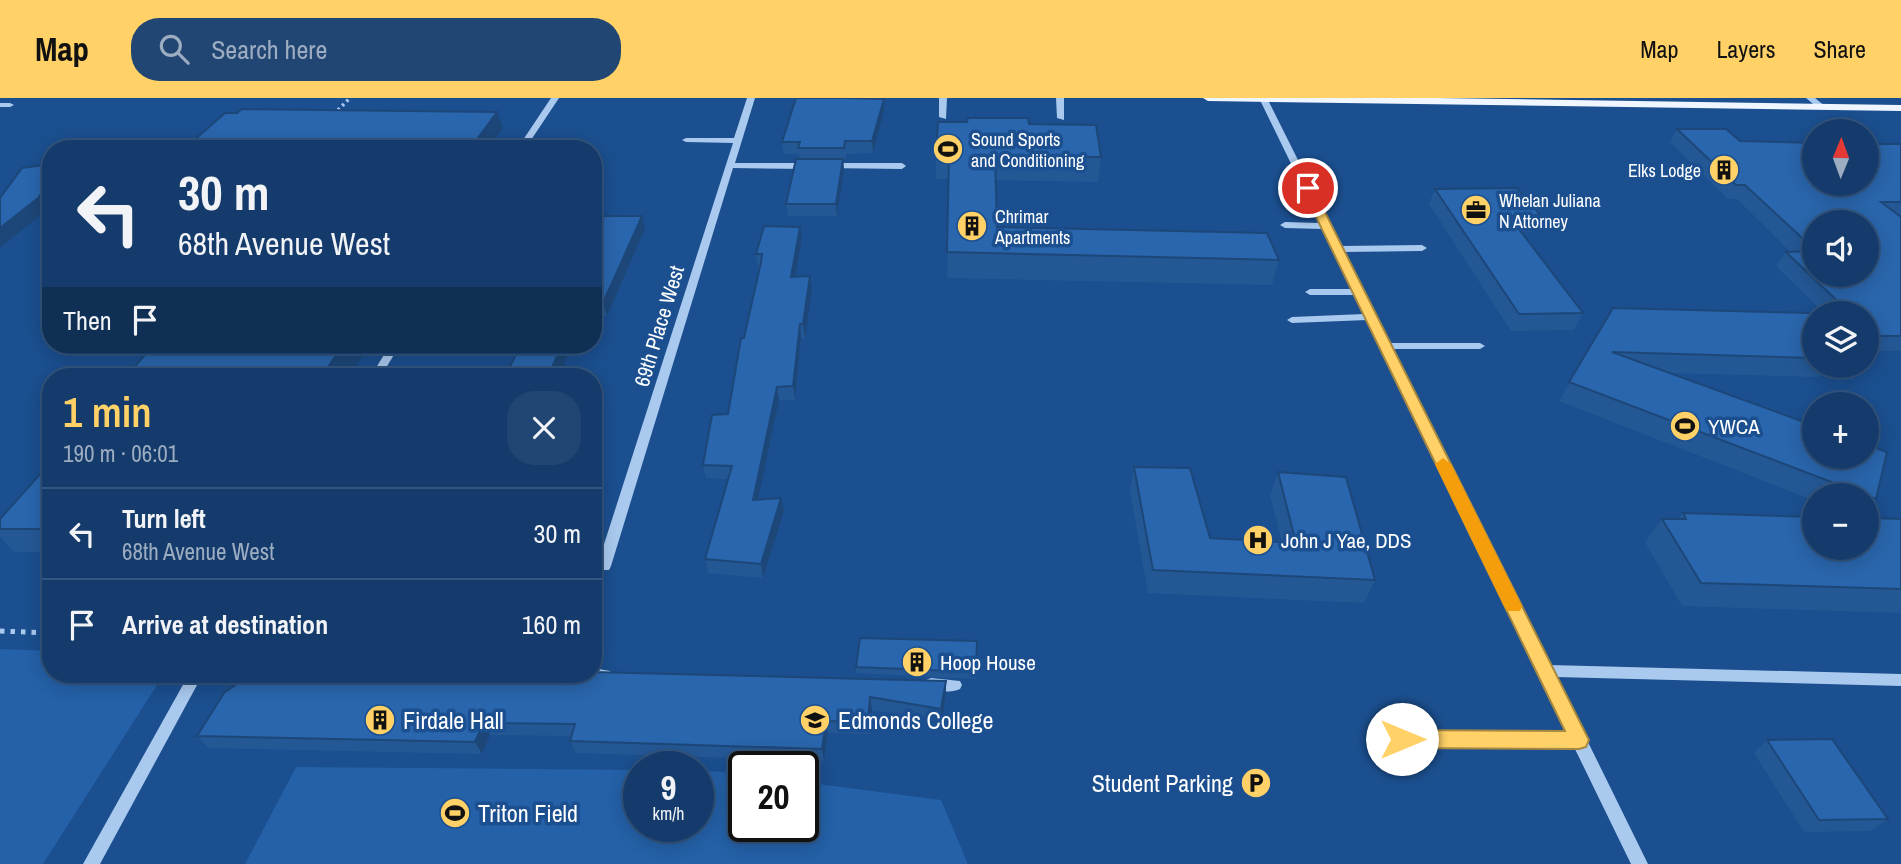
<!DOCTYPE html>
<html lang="en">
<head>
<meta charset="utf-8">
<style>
  body { margin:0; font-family:"Archivo Narrow",sans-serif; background:#214673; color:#f1f3f6; height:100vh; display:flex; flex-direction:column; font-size:26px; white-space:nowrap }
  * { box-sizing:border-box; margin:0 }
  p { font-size:23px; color:#9dadc1 }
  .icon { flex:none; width:38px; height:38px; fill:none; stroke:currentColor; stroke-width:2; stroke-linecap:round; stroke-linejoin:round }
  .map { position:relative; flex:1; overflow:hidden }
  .details { position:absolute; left:42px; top:270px; width:560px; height:315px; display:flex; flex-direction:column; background:#143b6b; border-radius:28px; box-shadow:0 4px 18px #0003,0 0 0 2px #33557e }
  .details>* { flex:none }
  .guide { position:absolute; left:42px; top:42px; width:560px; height:214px; border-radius:28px; box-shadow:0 4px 18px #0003,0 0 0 2px #33557e; background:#143b6b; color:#f1f3f6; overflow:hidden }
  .needle { width:46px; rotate:1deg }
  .controls { position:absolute; left:1802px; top:21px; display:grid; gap:14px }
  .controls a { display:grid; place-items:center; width:77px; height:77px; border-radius:50%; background:#143b6b; box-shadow:0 4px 18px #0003,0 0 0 2px #33557e; font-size:35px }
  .speed { position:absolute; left:623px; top:653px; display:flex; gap:14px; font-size:35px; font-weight:700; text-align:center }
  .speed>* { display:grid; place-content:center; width:91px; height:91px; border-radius:50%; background:#143b6b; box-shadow:0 4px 18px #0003,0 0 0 2px #33557e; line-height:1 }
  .speed small { font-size:18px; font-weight:400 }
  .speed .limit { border:4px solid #111; border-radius:10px; background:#fff; color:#111 }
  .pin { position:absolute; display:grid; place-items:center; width:60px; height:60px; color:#fff; margin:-30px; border:4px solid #fff; border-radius:50%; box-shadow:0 2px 7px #0007 }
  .me { position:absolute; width:77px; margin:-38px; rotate:90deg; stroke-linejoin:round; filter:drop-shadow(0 0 5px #0008) }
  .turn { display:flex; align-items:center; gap:24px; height:147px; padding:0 21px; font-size:32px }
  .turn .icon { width:91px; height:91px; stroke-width:2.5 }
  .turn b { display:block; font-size:49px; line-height:60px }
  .then { display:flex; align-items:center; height:66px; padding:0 21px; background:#0003; gap:14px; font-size:26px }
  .round { display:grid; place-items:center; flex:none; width:74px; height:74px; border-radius:28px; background:#214673 }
  .headline { display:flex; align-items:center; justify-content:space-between; height:119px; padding:0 21px }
  h1 { font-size:42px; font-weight:600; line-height:52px; color:#ffd166 }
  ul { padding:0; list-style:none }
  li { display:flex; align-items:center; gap:21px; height:91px; padding:0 21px; border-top:2px solid #33557e }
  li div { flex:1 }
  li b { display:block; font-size:26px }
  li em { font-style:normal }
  header { display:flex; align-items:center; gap:42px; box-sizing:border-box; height:98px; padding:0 35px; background:#ffd166; color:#111 }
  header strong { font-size:33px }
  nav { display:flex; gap:38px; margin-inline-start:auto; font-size:24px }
  .search { width:490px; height:63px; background:#214673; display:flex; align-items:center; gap:18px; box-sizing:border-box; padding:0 24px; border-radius:28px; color:#9dadc1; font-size:26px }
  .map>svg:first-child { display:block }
</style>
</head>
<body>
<header>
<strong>Map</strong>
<div class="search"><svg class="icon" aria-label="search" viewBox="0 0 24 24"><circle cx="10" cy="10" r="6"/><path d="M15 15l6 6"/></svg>Search here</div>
<nav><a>Map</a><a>Layers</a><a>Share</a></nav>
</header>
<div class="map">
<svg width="1901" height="766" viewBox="0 0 1901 766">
  <rect width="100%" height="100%" fill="#1b4f8f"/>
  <!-- green -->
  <g fill="#2461a8">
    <polygon points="0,551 51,553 51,576 164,576 43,766 0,766"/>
    <polygon points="296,669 639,672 639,728 698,728 698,672 744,676 744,728 803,728 803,684 941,702 968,766 245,766"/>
  </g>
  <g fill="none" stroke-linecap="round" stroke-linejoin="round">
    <!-- path-far1 -->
    <polyline stroke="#a9c9ee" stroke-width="3.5" stroke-dasharray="2.5 3.5" stroke-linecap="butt" points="338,12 350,0"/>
    <!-- path -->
    <polyline stroke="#a9c9ee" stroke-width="5" stroke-dasharray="4.5 6" stroke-linecap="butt" points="0,533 51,535"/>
    <!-- minor -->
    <g fill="#a9c9ee" fill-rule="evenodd">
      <polygon points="551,0 559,0 525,51 517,51"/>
      <polygon points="747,0 755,0 735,65 810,65 814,68 810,71 733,70 611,468 609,472 599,472 597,468 733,45 686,44 682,42 686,40 734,40"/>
      <polygon points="939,0 947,0 946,21 939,19"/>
      <polygon points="1056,0 1064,0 1064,22 1057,20"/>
      <polygon points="1259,0 1267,0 1341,148 1422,147 1427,150 1422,153 1344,154 1389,245 1480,245 1485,248 1480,251 1392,251 1550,567 1901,576 1901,588 1556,579 1648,766 1631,766 1574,649 1402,648 1397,646 1394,641 1397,636 1402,634 1568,635 1367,222 1292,225 1287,222 1292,219 1364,216 1355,197 1310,197 1305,194 1310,191 1352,191 1323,131 1285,130 1280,127 1285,124 1320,125"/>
      <polygon points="1806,0 1815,0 1826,9 1819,11"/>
      <polygon points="0,5 10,5 14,7 10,9 0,9"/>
      <polygon points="828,65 902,65 906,68 902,71 825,70 825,66"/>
      <polygon points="390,247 400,247 381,278 371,278"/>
      <path d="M593 570 610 573 612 577 610 581C600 585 583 584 573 580L571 576H593Z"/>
      <polygon points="189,576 203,576 100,766 83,766"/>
      <path d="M931 580 960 583 962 587 960 591C951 595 935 594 926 590L924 586 926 582Z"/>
    </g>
    <!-- major -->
    <polygon fill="#f0f6ff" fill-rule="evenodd" points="1203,0 1437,0 1901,7 1901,13 1208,3"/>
  </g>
  <!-- wall -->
  <g fill="#245895">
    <polygon points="884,13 873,55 846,56 845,62 843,62 844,73 837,118 788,118 786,106 800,61 799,56 784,56 782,44"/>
    <polygon points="225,15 503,30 488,51 184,51"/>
    <polygon points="1029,26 1101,59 1098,84 996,82 997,129 1279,162 1272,187 947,180 949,81 936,81 936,57"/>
    <polygon points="1677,31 1740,43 1901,46 1901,253 1867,253 1867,215 1824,215 1776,168 1786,154 1791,154 1737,101 1728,101 1670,44"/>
    <polygon points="1435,91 1540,117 1532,134 1521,134 1583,215 1574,232 1511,233 1429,106"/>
    <polygon points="800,129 802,141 795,179 812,191 805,240 801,240 795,302 779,302 758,402 781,400 784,413 763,480 708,475 705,461 728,381 706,380 703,367 728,316 760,169 758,169 756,156"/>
    <polygon points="645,131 607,218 602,218 598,228 593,228 593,141"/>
    <polygon points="1613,210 1815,218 1815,268 1843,268 1836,276 1823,275 1820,279 1669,275 1876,401 1867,411 1867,397 1815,397 1815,403 1559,303"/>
    <polygon points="51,364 51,454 14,454 0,439 0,421"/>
    <polygon points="1134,369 1210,440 1282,444 1270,398 1278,374 1375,482 1364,505 1148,495 1130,393"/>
    <polygon points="1683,415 1901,421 1901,515 1682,508 1645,444 1662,421 1678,421"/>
    <polygon points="977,543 976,581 856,575 856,569"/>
    <polygon points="946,595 942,623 872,612 870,636 828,635 824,663 576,655 570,643 571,638 490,637 482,656 208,650 197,638"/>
    <polygon points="1767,642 1888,721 1871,733 1804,734 1754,655"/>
  </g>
  <!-- shaded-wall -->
  <g fill="#1d4779">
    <polygon points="884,1 884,13 873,55 872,43"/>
    <polygon points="497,14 503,30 488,51 473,51 472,48"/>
    <polygon points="279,43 283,51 271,51"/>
    <polygon points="843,61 844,73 837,118 836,106"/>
    <polygon points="51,82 51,106 47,112 0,150 0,130"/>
    <polygon points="642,118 645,131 607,218 603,205"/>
    <polygon points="800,129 802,141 793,192 791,179"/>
    <polygon points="810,178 812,191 805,240 803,226"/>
    <polygon points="598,205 602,218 598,228 594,215"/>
    <polygon points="800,226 801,240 795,302 793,288"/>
    <polygon points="343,247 370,247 349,278 322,278"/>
    <polygon points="562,247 568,247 570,252 559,278 548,278"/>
    <polygon points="777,289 779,302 755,416 753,402"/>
    <polygon points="781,400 784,413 763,480 761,466"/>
    <polygon points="946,583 946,595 942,623 941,611"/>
    <polygon points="870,599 872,612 870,636 868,624"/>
    <polygon points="826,623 828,635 824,663 822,651"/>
    <polygon points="483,625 490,637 482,656 475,644"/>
  </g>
  <!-- building -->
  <g fill="#2a66ad" stroke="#1d4779" stroke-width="2">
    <polygon points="796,0 847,0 884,1 872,43 845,43 844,50 798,50 800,44 782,44"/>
    <polygon points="242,11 497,14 472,48 451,47 451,51 411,51 411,47 279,43 271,51 184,51 225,15 237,15"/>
    <polygon points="968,20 1028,20 1029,26 1096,27 1101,59 995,58 997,129 1267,135 1279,162 947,154 949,57 936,57 938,24 967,24"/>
    <polygon points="1677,31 1726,31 1740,43 1815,45 1815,86 1867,86 1867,46 1901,46 1901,104 1881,104 1901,119 1901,238 1873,238 1867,232 1867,215 1850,215 1786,154 1815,153 1815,177 1867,177 1867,124 1815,124 1815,152 1745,87 1736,87"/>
    <polygon points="796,61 843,61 836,106 786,106"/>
    <polygon points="51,66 51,82 38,100 0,130 0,100 22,70"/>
    <polygon points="1517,90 1540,117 1509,118 1583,215 1519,216 1435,91"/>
    <polygon points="604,118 642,118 603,205 598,205 593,215 593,141"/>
    <polygon points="764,128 800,129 791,179 810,178 803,226 800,226 793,288 777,289 753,402 781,400 761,466 705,461 732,368 703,367 712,317 728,316 741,240 744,240 761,164 762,156 756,156"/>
    <polygon points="1613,210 1812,215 1815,218 1815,260 1612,254 1815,328 1815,359 1867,359 1867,347 1887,354 1876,401 1569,284"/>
    <polygon points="154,247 343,247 322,278 126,278"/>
    <polygon points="521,247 562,247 548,278 505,278"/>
    <polygon points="51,364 51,431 0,431 0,421"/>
    <polygon points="1134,369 1190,370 1210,440 1296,445 1278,374 1346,379 1375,482 1153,472"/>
    <polygon points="1683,415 1815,419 1815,450 1867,450 1867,420 1901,421 1901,491 1701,485 1662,421 1686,421"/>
    <polygon points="860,540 977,543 976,574 856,569"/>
    <polygon points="593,574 946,583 941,611 870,599 868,624 826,623 822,651 570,643 575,626 483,625 475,644 197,638 224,595 248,578 588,581 590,576 593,576"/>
    <polygon points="1832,641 1888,721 1819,722 1767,642"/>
  </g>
  <!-- route -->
  <polygon fill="#ffd166" stroke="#a68842" stroke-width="2" points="1304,88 1313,90 1589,642 1586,649 1579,651 1402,650 1395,647 1392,641 1395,635 1402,632 1565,633 1302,90"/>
  <!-- slow -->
  <polygon fill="#f59e0b" points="1443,360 1451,366 1522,508 1520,513 1507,513 1504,508 1435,366"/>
  <!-- icons -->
  <defs>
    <g id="stadium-disc" transform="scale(1.575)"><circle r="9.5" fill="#ffd166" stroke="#1b4f8f"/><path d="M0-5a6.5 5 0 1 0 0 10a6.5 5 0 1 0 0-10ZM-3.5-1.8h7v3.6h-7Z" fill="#111"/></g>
    <g id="building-disc" transform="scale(1.575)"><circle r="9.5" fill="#ffd166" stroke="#1b4f8f"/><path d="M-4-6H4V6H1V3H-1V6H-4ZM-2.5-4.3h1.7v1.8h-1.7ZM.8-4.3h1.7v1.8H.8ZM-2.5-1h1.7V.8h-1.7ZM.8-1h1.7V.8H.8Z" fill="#111"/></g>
    <g id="office-disc" transform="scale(1.575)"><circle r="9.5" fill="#ffd166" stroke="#1b4f8f"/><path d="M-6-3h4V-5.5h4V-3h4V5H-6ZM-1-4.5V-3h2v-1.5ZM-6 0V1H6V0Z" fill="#111"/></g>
    <g id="hospital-disc" transform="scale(1.575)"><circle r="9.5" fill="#ffd166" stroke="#1b4f8f"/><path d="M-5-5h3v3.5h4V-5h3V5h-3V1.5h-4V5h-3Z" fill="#111"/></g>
    <g id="university-disc" transform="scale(1.575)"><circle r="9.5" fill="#ffd166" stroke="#1b4f8f"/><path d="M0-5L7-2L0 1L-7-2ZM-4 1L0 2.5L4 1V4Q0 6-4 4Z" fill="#111"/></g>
    <g id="parking-disc" transform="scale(1.575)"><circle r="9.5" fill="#ffd166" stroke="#1b4f8f"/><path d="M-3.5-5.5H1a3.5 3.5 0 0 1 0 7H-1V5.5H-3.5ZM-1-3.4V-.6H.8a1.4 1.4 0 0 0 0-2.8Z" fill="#111"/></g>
  </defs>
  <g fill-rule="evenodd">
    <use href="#stadium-disc" x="948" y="51"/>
    <use href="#building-disc" x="1724" y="72"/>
    <use href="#office-disc" x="1476" y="112"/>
    <use href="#building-disc" x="972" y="128"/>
    <use href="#stadium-disc" x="1685" y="328"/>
    <use href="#hospital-disc" x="1258" y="442"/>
    <use href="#building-disc" x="917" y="564"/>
    <use href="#building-disc" x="380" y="622"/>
    <use href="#university-disc" x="815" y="622"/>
    <use href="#parking-disc" x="1256" y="685"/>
    <use href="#stadium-disc" x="455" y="715"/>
  </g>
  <g text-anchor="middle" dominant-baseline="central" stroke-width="7" stroke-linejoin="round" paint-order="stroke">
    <!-- far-poi labels -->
    <g font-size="18" fill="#fff" stroke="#1b4f8f" text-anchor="start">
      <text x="971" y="41">Sound Sports<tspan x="971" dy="21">and Conditioning</tspan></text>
      <text x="1701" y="72" text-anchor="end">Elks Lodge</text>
      <text x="1499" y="102">Whelan Juliana<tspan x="1499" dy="21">N Attorney</tspan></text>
      <text x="995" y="118">Chrimar<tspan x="995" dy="21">Apartments</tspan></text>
    </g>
    <!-- street labels -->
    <g font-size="21" fill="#fff" stroke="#1b4f8f">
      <text transform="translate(659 228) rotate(-73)">69th Place West</text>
    </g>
    <!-- poi labels -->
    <g font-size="21" fill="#fff" stroke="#1b4f8f" text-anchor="start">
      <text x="1708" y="328">YWCA</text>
      <text x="1281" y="442">John J Yae, DDS</text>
      <text x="940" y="564">Hoop House</text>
    </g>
    <!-- near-poi labels -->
    <g font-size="24" fill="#fff" stroke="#1b4f8f" text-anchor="start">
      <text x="403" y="622">Firdale Hall</text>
      <text x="838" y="622">Edmonds College</text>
      <text x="1233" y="685" text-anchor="end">Student Parking</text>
      <text x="478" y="715">Triton Field</text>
    </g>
  </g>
</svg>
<div class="controls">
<a><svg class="needle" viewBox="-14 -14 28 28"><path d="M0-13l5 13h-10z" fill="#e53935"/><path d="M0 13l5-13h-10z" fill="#9dadc1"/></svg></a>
<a><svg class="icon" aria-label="sound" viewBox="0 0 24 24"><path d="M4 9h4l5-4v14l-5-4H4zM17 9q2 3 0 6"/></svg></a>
<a><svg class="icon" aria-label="layers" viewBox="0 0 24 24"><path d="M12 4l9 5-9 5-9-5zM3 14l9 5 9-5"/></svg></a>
<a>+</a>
<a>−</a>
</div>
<div class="speed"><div>9<small>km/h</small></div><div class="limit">20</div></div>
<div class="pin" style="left:1308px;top:90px;background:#d93025"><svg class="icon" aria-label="arrive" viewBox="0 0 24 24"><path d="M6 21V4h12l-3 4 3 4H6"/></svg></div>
<svg class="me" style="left:1402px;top:641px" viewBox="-20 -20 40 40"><circle r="19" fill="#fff"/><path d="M0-13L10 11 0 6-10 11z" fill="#ffd166"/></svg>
<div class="guide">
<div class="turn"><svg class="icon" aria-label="left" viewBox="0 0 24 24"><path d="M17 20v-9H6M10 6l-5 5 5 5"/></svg><div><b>30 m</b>68th Avenue West</div></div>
<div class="then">Then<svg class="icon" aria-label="arrive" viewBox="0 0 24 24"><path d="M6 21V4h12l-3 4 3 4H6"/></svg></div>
</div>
<section class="details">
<div class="headline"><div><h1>1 min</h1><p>190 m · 06:01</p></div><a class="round"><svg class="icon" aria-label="close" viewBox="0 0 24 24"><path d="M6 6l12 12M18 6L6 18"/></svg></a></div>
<ul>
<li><svg class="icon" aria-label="left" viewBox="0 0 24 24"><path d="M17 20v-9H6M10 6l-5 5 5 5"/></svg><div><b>Turn left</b><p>68th Avenue West</p></div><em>30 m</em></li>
<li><svg class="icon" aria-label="arrive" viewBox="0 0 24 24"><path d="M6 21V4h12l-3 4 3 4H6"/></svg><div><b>Arrive at destination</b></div><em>160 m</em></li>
</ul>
</section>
</div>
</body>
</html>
